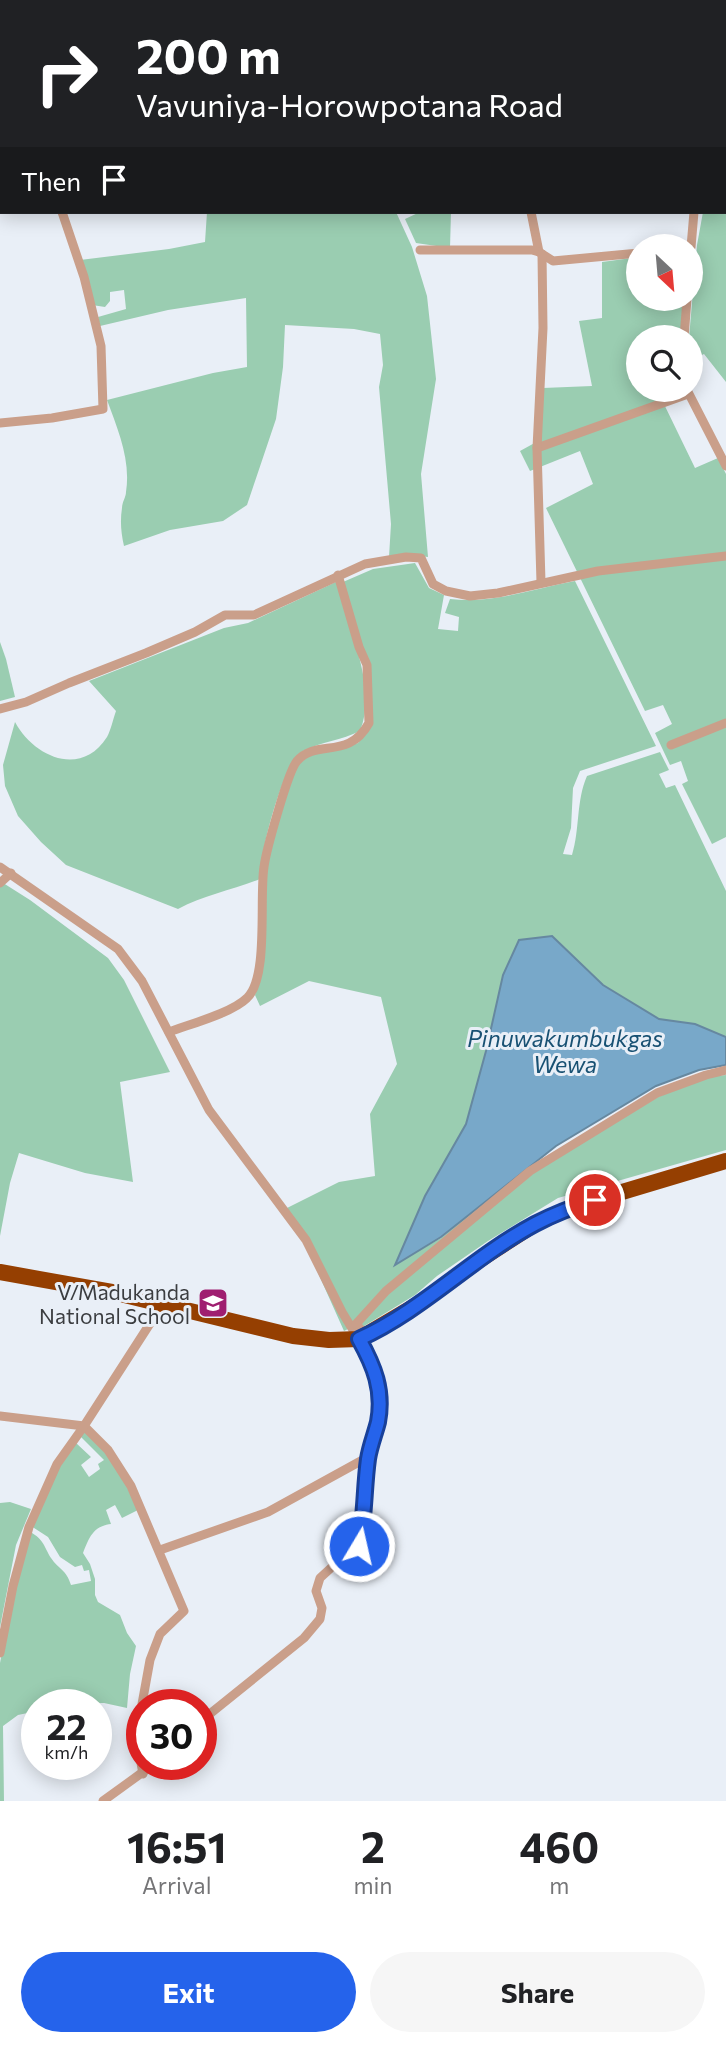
<!DOCTYPE html>
<html lang="en">
<head>
<meta charset="utf-8">
<style>
  body { margin:0; font-family:Commissioner,sans-serif; background:#f6f6f6; color:#202124; height:100vh; display:flex; flex-direction:column; font-size:26px; white-space:nowrap }
  * { box-sizing:border-box; margin:0 }
  p { font-size:23px; color:#757577 }
  .icon { flex:none; width:38px; height:38px; fill:none; stroke:currentColor; stroke-width:2; stroke-linecap:round; stroke-linejoin:round }
  .map { position:relative; height:1801px; overflow:hidden }
  .sheet { display:flex; flex-direction:column; background:#fff; flex:1 }
  .sheet>* { flex:none }
  .guide { position:absolute; left:0px; top:0px; width:726px; height:214px; box-shadow:0 4px 18px #0003; background:#202124; color:#fff; overflow:hidden }
  .needle { width:46px; rotate:154deg }
  .controls { position:absolute; left:626px; top:234px; display:grid; gap:14px }
  .controls a { display:grid; place-items:center; width:77px; height:77px; border-radius:50%; background:#fff; box-shadow:0 4px 18px #0003; font-size:35px }
  .speed { position:absolute; left:21px; top:1689px; display:flex; gap:14px; font-size:35px; font-weight:700; text-align:center }
  .speed>* { display:grid; place-content:center; width:91px; height:91px; border-radius:50%; background:#fff; box-shadow:0 4px 18px #0003; line-height:1 }
  .speed small { font-size:18px; font-weight:400 }
  .speed .limit { border:10px solid #d22; background:#fff; color:#111 }
  .pin { position:absolute; display:grid; place-items:center; width:60px; height:60px; color:#fff; margin:-30px; border:4px solid #fff; border-radius:50%; box-shadow:0 2px 7px #0007 }
  .me { position:absolute; width:77px; margin:-38px; rotate:9deg; stroke-linejoin:round; filter:drop-shadow(0 0 5px #0008) }
  .turn { display:flex; align-items:center; gap:24px; height:147px; padding:0 21px; font-size:32px }
  .turn .icon { width:91px; height:91px; stroke-width:2.5 }
  .turn b { display:block; font-size:49px; line-height:60px }
  .then { display:flex; align-items:center; height:66px; padding:0 21px; background:#0003; gap:14px; font-size:26px }
  .eta { display:flex; justify-content:space-evenly; align-items:center; height:119px; text-align:center }
  .eta b { font-size:42px; font-weight:700; line-height:49px }
  .cta { display:flex; gap:14px; margin-top:auto; padding:14px 21px }
  .cta a { flex:1; height:80px; border-radius:42px; background:#2563eb; color:#fff; font-size:28px; font-weight:700; line-height:80px; text-align:center }
  .cta a+a { background:#f6f6f6; color:#202124 }
  .map>svg:first-child { display:block }
</style>
</head>
<body>
<div class="map">
<svg width="726" height="1801" viewBox="0 0 726 1801">
  <rect width="100%" height="100%" fill="#e9eff7"/>
  <!-- green -->
  <g fill="#9acdb1">
    <polygon points="0,0 136,0 136,2 2,2 0,51"/>
    <polygon points="724,152 726,152 726,382 704,354 691,360 691,338 689,338 697,245 703,212 724,212"/>
    <path d="M207 212H396L412 247 427 296 436 379 421 474 428 557 412 555 389 557 391 524 379 387 383 365 380 334 354 329 285 325 283 367 276 419 247 505 223 521 170 530 124 546C121 533 120 521 122 508 122 502 126 497 126 492 131 460 118 430 107 400L213 373 247 367 246 298 168 310 100 326 98 317 126 309 124 290 110 292V301L105 307 92 305 80 260 169 249 205 242Z"/>
    <polygon points="420,212 451,212 450,248 416,243 405,219"/>
    <polygon points="639,257 639,299 657,299 657,307 684,306 682,338 639,338 635,371 639,372 639,390 661,390 662,400 695,468 718,458 726,474 726,837 712,844 682,784 688,781 681,761 670,765 655,733 672,724 663,705 645,711 546,508 593,484 580,451 530,471 520,451 540,440 543,388 592,386 579,321 602,318 602,262"/>
    <path d="M415 563 429 588 444 595 438 629 458 631 459 617 445 613 450 599C494 604 531 589 575 581L656 746 580 771 573 788 571 828 563 854 572 855C580 829 576 801 587 776L660 752 669 770 659 774 666 788 675 785 726 891V1037L695 1024 659 1019 603 985 552 936 486 1051 466 1124 425 1196 396 1264 441 1238 488 1200 354 1326 344 1331 306 1246 281 1211 339 1182 375 1176 370 1114 397 1064 381 997 309 981 260 1006 255 995 262 964 265 868 291 776 300 763 310 755 343 748 358 743 372 723 362 648 343 582 373 569Z"/>
    <path d="M338 581C345 628 379 683 360 731 342 740 321 742 303 751 283 761 259 856 260 879 233 890 204 895 178 909L66 865 41 842 18 816 5 786 3 765 15 722C34 757 81 778 107 737 111 730 113 719 116 711L89 681 224 628 248 623Z"/>
    <polygon points="0,642 6,659 15,697 0,701"/>
    <polygon points="0,881 30,900 108,958 124,980 170,1072 120,1082 133,1182 85,1173 19,1153 10,1183 0,1236"/>
    <polygon points="726,1075 726,1150 558,1198 488,1241 437,1276 415,1295 361,1328 358,1324 387,1293 531,1173 658,1097 705,1077"/>
    <path d="M84 1428 110 1456 140 1509 122 1518 115 1505 106 1510 111 1524C93 1526 89 1538 83 1553L90 1564 95 1579V1595L98 1602 120 1615 127 1633 136 1646 130 1674 127 1708 104 1703 37 1704V1711L18 1715 3 1726 4 1801H0V1663L10 1610 30 1532C44 1539 44 1547 51 1558 59 1570 66 1569 71 1585L91 1581 89 1570 84 1571 82 1565 75 1567 60 1557 48 1537 31 1526 57 1469 76 1443 91 1457 81 1465 89 1477 100 1469 98 1464 104 1460 80 1436Z"/>
    <polygon points="10,1502 31,1509 16,1545 0,1627 0,1503"/>
  </g>
  <!-- water -->
  <polygon fill="#78a8c9" stroke="#6688a0" stroke-width="2" points="552,936 603,985 659,1019 695,1024 726,1037 726,1065 699,1070 656,1086 556,1146 441,1237 395,1265 425,1196 466,1124 486,1051 503,975 519,940"/>
  <g fill="none" stroke-linecap="round" stroke-linejoin="round">
    <!-- street -->
    <g stroke="#ca9f8a" stroke-width="9">
      <polyline points="696,0 698,2"/>
      <polyline points="447,2 447,0"/>
      <polyline points="0,55 2,54"/>
      <polyline points="724,148 726,148"/>
      <polyline points="0,169 2,176"/>
      <polyline points="0,186 2,185"/>
      <polyline points="531,212 539,252 553,261 639,253"/>
      <polyline points="691,247 694,212"/>
      <polyline points="420,250 532,250 539,252"/>
      <polyline points="684,338 687,299"/>
      <polyline points="687,390 726,466"/>
      <polyline points="0,423 52,418 103,409 101,346 84,277 62,212"/>
      <polyline points="537,448 688,394"/>
      <polyline points="541,582 537,448 543,328 542,254"/>
      <polyline points="0,709 26,702 69,683 146,653 195,632 225,615 254,615 365,564 406,557 421,558 433,584 446,591 470,596 498,593 598,571 726,556"/>
      <polyline points="671,745 726,723"/>
      <polyline points="0,867 118,949 142,981 209,1110 306,1240 342,1312 367,1353 378,1379 380,1393 378,1421 368,1457 364,1522 359,1546 351,1556 332,1567 320,1578 316,1591 322,1608 320,1619 304,1638 201,1721"/>
      <polyline points="0,883 11,873"/>
      <path d="M169 1032C190 1024 232 1013 247 998 269 978 259 897 264 867 266 851 288 771 297 761 317 738 348 761 369 723L367 665 359 647 338 575"/>
      <polyline points="363,1332 356,1324 386,1291 530,1171 657,1093 706,1075 726,1070"/>
      <polyline points="0,1416 84,1426 108,1450 131,1486 184,1611 160,1634 150,1660 142,1704"/>
      <polyline points="160,1550 268,1512 368,1457"/>
      <polyline points="0,1653 13,1586 29,1527 57,1464 84,1426 151,1322 154,1302"/>
      <polyline points="142,1706 138,1747 143,1774"/>
      <polyline points="103,1801 154,1764"/>
    </g>
    <!-- highway -->
    <polyline stroke="#953f01" stroke-width="16" points="0,1272 112,1292 293,1336 329,1340 359,1339 420,1303 478,1261 535,1224 572,1207 726,1161"/>
  </g>
  <g fill="none" stroke-linecap="round" stroke-linejoin="round">
    <!-- route casing -->
    <g stroke="#184099" stroke-width="18">
      <path id="route" d="M359 1546C365 1517 364 1488 368 1459 370 1446 375 1434 378 1422 384 1390 374 1366 359 1339 423 1310 473 1257 535 1224 554 1214 575 1206 595 1200"/>
    </g>
    <!-- route -->
    <use href="#route" stroke="#2563eb" stroke-width="12"/>
  </g>
  <!-- icons -->
  <defs>
    <g id="school-square" transform="scale(1.575)"><rect x="-9" y="-9" width="18" height="18" rx="4" fill="#9f1e70" stroke="#e9eff7"/><path d="M0-5L7-2L0 1L-7-2ZM-4 1L0 2.5L4 1V4Q0 6-4 4Z" fill="#fff"/></g>
  </defs>
  <g fill-rule="evenodd">
    <use href="#school-square" x="213" y="1303"/>
  </g>
  <g text-anchor="middle" dominant-baseline="central" stroke-width="6" stroke-linejoin="round" paint-order="stroke">
    <!-- poi labels -->
    <g font-size="21" fill="#3b3d40" stroke="#e9eff7" text-anchor="end">
      <text x="190" y="1291">V/Madukanda<tspan x="190" dy="24">National School</tspan></text>
    </g>
    <!-- water labels -->
    <g font-size="23" font-style="italic" fill="#185173" stroke="#e9eff7">
      <text x="565" y="1038">Pinuwakumbukgas<tspan x="565" dy="26">Wewa</tspan></text>
    </g>
  </g>
</svg>
<div class="controls">
<a><svg class="needle" viewBox="-14 -14 28 28"><path d="M0-13l5 13h-10z" fill="#e53935"/><path d="M0 13l5-13h-10z" fill="#757577"/></svg></a>
<a><svg class="icon" aria-label="search" viewBox="0 0 24 24"><circle cx="10" cy="10" r="6"/><path d="M15 15l6 6"/></svg></a>
</div>
<div class="speed"><div>22<small>km/h</small></div><div class="limit">30</div></div>
<div class="pin" style="left:595px;top:1200px;background:#d93025"><svg class="icon" aria-label="arrive" viewBox="0 0 24 24"><path d="M6 21V4h12l-3 4 3 4H6"/></svg></div>
<svg class="me" style="left:359px;top:1546px" viewBox="-20 -20 40 40"><circle r="17" fill="#2563eb" stroke="#fff" stroke-width="3"/><path d="M0-11L8 9 0 5-8 9z" fill="#fff"/></svg>
<div class="guide">
<div class="turn"><svg class="icon" aria-label="right" viewBox="0 0 24 24"><path d="M7 20v-9h11M14 6l5 5-5 5"/></svg><div><b>200 m</b>Vavuniya-Horowpotana Road</div></div>
<div class="then">Then<svg class="icon" aria-label="arrive" viewBox="0 0 24 24"><path d="M6 21V4h12l-3 4 3 4H6"/></svg></div>
</div>
</div>
<section class="sheet">
<div class="eta">
<div><b>16:51</b><p>Arrival</p></div>
<div><b>2</b><p>min</p></div>
<div><b>460</b><p>m</p></div>
</div>
<div class="cta"><a>Exit</a><a>Share</a></div>
</section>
</body>
</html>
